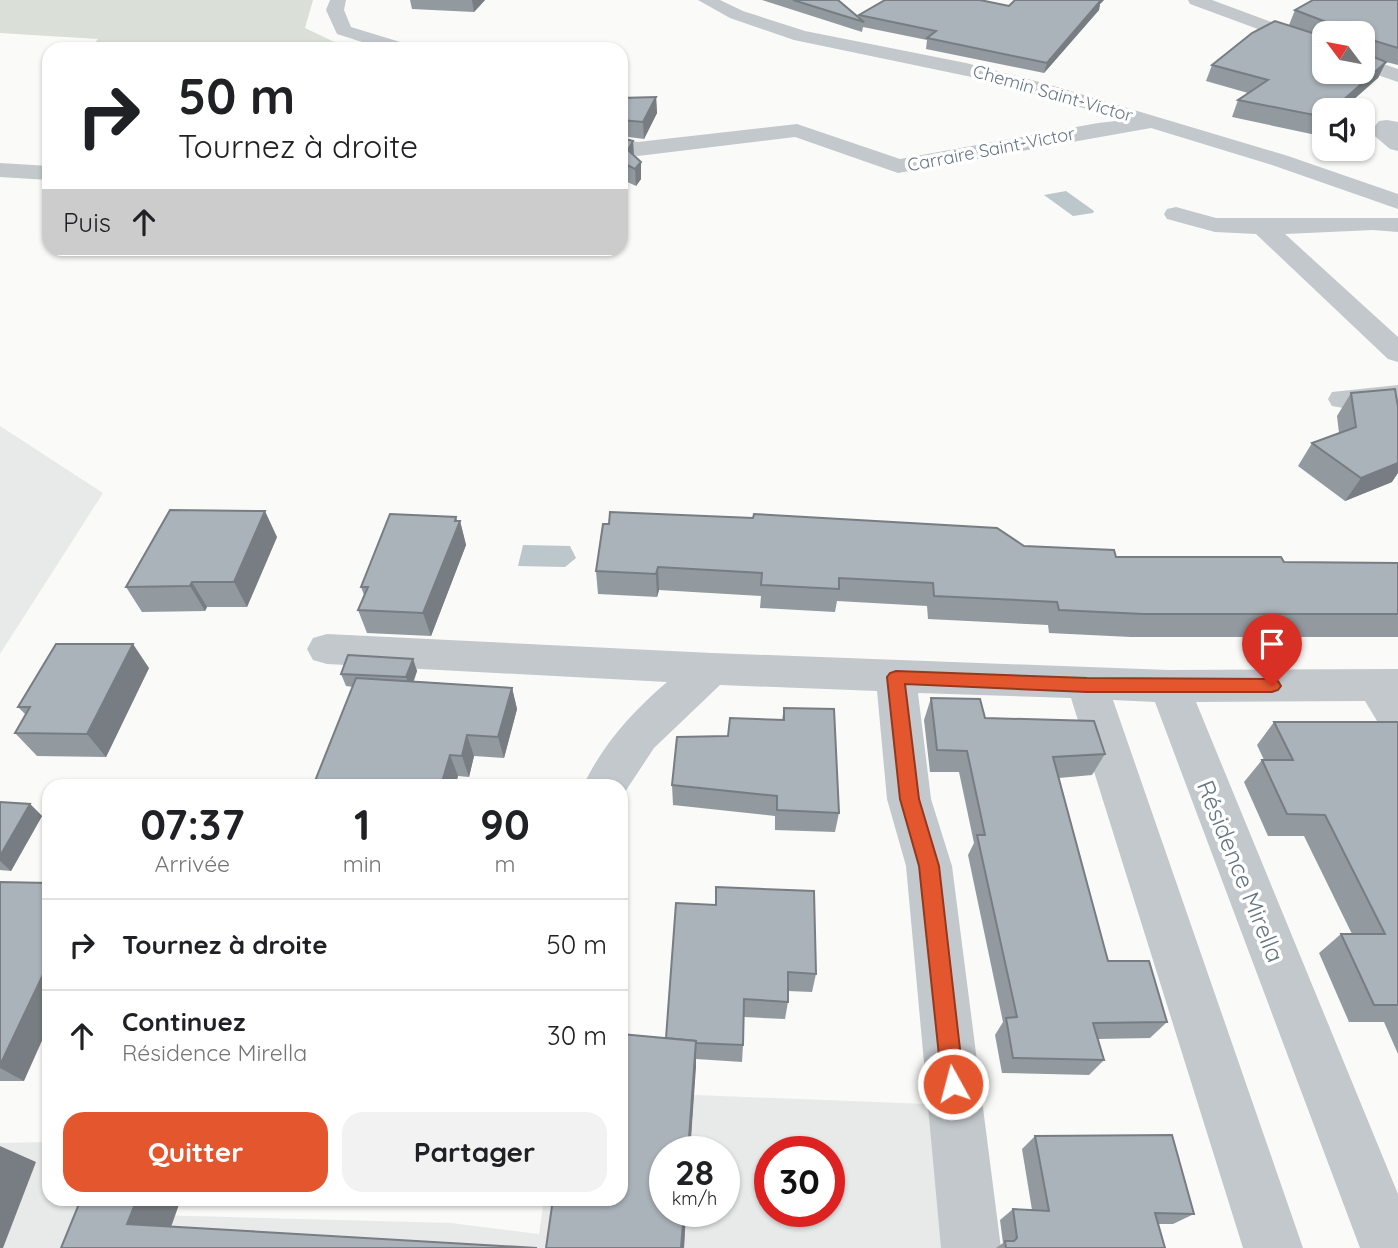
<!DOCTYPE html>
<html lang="fr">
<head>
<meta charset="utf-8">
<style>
  body { margin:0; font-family:Quicksand,sans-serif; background:#f2f2f2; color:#202124; height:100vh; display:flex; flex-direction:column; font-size:26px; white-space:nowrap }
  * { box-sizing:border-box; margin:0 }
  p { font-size:23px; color:#757577 }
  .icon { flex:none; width:38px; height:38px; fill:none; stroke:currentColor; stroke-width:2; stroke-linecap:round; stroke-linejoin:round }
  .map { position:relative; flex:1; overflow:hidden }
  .drawer { position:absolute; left:42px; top:779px; width:586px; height:427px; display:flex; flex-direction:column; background:#fff; border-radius:21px; box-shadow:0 2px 5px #0004 }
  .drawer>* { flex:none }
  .top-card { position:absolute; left:42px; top:42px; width:586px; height:214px; border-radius:21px; box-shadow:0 2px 5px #0004; background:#fff; color:#202124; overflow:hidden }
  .needle { width:46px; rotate:302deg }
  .tools { position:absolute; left:1312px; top:21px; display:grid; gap:14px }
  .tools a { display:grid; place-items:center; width:63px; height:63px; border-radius:14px; background:#fff; box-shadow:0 2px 5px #0004; font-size:35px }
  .speed { position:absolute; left:649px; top:1136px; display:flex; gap:14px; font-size:35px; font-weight:700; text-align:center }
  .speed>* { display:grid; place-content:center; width:91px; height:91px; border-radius:50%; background:#fff; box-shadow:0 2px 5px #0004; line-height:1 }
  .speed small { font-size:18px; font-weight:400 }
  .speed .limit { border:10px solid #d22; background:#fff; color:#111 }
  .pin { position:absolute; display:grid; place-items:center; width:60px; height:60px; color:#fff; margin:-72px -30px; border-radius:50% 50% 50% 0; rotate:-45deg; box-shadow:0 0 7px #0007 }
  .pin .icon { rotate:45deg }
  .me { position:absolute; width:77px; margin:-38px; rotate:353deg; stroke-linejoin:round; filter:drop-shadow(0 0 5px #0008) }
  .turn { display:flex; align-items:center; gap:24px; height:147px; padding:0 21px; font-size:32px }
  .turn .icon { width:91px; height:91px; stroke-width:2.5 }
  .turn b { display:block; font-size:49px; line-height:60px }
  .then { display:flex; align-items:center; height:66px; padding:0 21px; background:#0003; gap:14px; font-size:26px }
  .eta { display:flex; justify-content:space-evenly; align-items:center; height:119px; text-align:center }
  .eta b { font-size:42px; font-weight:800; line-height:49px }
  .action { display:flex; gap:14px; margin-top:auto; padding:14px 21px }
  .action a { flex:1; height:80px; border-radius:21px; background:#e4572e; color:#fff; font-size:28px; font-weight:800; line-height:80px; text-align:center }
  .action a+a { background:#f2f2f2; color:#202124 }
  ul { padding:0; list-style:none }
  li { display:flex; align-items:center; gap:21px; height:91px; padding:0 21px; border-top:2px solid #e0e0e0 }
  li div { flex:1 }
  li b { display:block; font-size:26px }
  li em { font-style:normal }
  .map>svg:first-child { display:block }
</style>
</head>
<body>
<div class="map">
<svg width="1398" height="1248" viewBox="0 0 1398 1248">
  <rect width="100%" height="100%" fill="#fafaf8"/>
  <!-- built -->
  <g fill="#e8e9e9" fill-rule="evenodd">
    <polygon points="0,426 103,493 0,654"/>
    <path d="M621 1092 951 1105 973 1248H0V1143L49 1142V1199H83L81 1213 451 1223 539 1234 544 1199H621ZM665 1152H724V1211H665ZM770 1152H830V1211H770Z"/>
  </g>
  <!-- green -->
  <polygon fill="#dadfd7" points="0,0 313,0 305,28 349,49 89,49 98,39 0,33"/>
  <!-- water -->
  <g fill="#bbc7cb">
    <polygon points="1066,191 1094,211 1093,213 1073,216 1044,195"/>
    <polygon points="523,545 570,546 576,558 565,567 518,566"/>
  </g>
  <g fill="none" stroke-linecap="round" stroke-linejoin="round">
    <!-- minor -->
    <g fill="#c3c8cc" fill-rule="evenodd">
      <polygon points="330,0 346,0 344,10 351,27 410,45 412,49 384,49 337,34 326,10"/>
      <polygon points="698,0 720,0 743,11 805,31 966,63 1047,84 1288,156 1398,194 1398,209 1272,165 1151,128 898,173 795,137 638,156 621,153 621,139 638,142 797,124 900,159 1098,123 1125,120 986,80 794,40 730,18"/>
      <polygon points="1188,0 1212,0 1325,42 1325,54 1190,4"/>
      <polygon points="1363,57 1398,69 1398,82 1363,70"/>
      <polygon points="1387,120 1398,122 1398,151 1390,149 1370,132 1379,121"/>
      <polygon points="0,163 49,166 49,180 0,177"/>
      <polygon points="1176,207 1216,218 1398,218 1398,232 1373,230 1285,234 1398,337 1398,362 1388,359 1256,234 1215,232 1167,219 1164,214 1167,209"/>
      <polygon points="1398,385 1398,403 1343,408 1332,406 1328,399 1332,392"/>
      <path d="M327 634 712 653 1169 670 1398 669V736L1383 731 1365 701 1196 702 1398 1194V1248H1360L1155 702 1113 700 1303 1248H1243L1071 698 918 693 931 799 952 866 1001 1248H941L906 866 887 799 877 691 720 685 654 748 621 798V786H583C603 744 632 712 667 682L327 664 313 660 307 649 313 638Z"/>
    </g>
  </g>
  <!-- wall -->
  <g fill="#929a9f" fill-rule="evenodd">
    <polygon points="410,0 485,0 474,12 412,9"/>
    <polygon points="762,0 838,0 859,18 859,15 1009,6 1015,0 1104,0 1100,4 1099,10 1044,73 926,49 927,40 863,27 862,32"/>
    <path d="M1398 0V65L1386 62 1378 78 1325 110V126L1316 135 1232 117 1238 100 1248 93 1206 81 1212 65 1289 25 1295 10ZM1325 33H1363L1325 72Z"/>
    <polygon points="656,97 657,113 644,139 621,136 621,98"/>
    <polygon points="621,138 633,141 634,155 641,162 641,179 636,186 621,179"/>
    <polygon points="1351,393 1392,482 1345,501 1298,466 1312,443 1339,433 1337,416"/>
    <polygon points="457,521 460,521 466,545 431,636 367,633 358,610 364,595 361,587"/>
    <polygon points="277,537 247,607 207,607 205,611 142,612 126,587"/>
    <polygon points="1024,546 1116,557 1284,562 1398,563 1398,637 1131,637 1049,633 1048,625 928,619 927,606 837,601 835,612 760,608 761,596 659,590 657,597 598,594 596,571"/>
    <polygon points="413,659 417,671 414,681 512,688 517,709 504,758 474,756 469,777 458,776 455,786 313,786 353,687 346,686 341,674"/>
    <polygon points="149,668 106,757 37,756 15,733 26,715 18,707"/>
    <polygon points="931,698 985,718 1105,754 1092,775 1059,778 1108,961 1167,1022 1150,1038 1097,1039 1104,1060 1089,1075 1002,1073 995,1035 1003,1022 968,855 974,843 959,772 930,772 924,720"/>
    <polygon points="784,708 839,813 835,832 775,830 775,816 673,805 672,785 728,736 782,720"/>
    <polygon points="1274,722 1398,722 1398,1054 1384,1022 1349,1022 1319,953 1341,934 1352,934 1304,836 1268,836 1244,782 1262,760 1264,760 1257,745"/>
    <polygon points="0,802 30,804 42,816 11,871 0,870"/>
    <polygon points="0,882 24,1081 0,1081"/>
    <polygon points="716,887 814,891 816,974 812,992 788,991 788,1002 785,1019 744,1017 743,1045 742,1062 696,1059 690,1152 665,1152 665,1211 686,1211 684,1248 546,1248 553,1199 621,1199 621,1034 666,1038 676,903 715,905"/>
    <polygon points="1035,1136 1194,1214 1173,1224 1158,1224 1165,1248 996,1248 1003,1243 1000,1220 1013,1209 1032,1210 1022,1149"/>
  </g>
  <!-- shaded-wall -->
  <g fill="#777d82">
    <polygon points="472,0 485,0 474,12"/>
    <polygon points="1098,0 1104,0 1100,4 1099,10 1044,73 1047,63"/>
    <polygon points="1386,62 1378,78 1342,110 1332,110"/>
    <polygon points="656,97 657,113 644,139 643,122"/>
    <polygon points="1325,116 1325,126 1316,135 1324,117"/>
    <polygon points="633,141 634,158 629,167 628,150"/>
    <polygon points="641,162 641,179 636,186 635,169"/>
    <polygon points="1398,463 1398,473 1392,482 1345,501 1361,478"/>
    <polygon points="265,511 277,537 247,607 234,582"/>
    <polygon points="456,517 458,526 460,521 466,545 431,636 423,613"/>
    <polygon points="658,567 659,590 657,597 656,574"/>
    <polygon points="192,582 207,607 205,611 190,586"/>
    <polygon points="133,644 149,668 106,757 87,734"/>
    <polygon points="413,659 417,671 410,689 406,677"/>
    <polygon points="512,688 517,709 504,758 498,737"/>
    <polygon points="467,735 474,756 469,777 462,756"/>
    <polygon points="450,755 458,776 455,786 443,786 442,782"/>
    <polygon points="30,804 42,816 11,871 0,861 0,856"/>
    <polygon points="49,962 49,1025 24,1081 0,1068 0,1065"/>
    <polygon points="696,1041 696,1067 690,1152 688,1152"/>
    <polygon points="0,1146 36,1162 3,1248 0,1248"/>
    <polygon points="137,1199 181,1199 166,1241 127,1224"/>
    <polygon points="684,1211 686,1211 684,1248 681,1248"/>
  </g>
  <!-- building -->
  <g fill="#aab3b9" stroke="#777d82" stroke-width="2">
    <polygon points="793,0 838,0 864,22"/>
    <polygon points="885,0 980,0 1009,6 1015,0 1101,0 1047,63 927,38 936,31 859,15"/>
    <polygon points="1313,0 1398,0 1398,48 1369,39 1369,55 1386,62 1332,110 1325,110 1325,116 1324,117 1238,100 1268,80 1212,65 1252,33 1275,21 1325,37 1325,72 1363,72 1363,33 1334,33 1334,25 1295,10"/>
    <polygon points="656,97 643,122 621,120 621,98"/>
    <polygon points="621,138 633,141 628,150 641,162 635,169 621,162"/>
    <polygon points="1395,389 1398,407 1398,463 1361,478 1312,443 1356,427 1351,393"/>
    <polygon points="170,510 265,511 234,582 192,582 190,586 126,587"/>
    <polygon points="610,512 753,518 754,514 997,528 1024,546 1114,550 1116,557 1281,557 1284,562 1398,563 1398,614 1143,614 1059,610 1057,602 934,596 933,583 839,578 839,589 761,585 762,573 658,567 656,574 596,571 603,524 609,524"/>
    <polygon points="390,514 456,517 455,521 460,521 423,613 358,610 368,587 361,587"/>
    <polygon points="56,644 133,644 87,734 15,733 30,707 18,707"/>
    <polygon points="348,655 413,659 406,677 341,674"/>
    <polygon points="356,678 512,688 498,737 467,735 462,756 450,755 442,782 430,781 429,786 313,786"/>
    <polygon points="931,698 980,699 985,718 1094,721 1105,754 1053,757 1108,961 1149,961 1167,1022 1093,1023 1104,1060 1013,1058 1006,1018 1017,1017 977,835 985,835 967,751 937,750"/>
    <polygon points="784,708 834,709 839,813 777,810 777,796 672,785 677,737 728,736 730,718 784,720"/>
    <polygon points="1274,722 1398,722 1398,1005 1374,1005 1341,934 1385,934 1325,815 1287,814 1262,760 1293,760"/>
    <polygon points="0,802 30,804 0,856"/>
    <polygon points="0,882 49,883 49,962 0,1065"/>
    <polygon points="716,887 814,891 816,974 788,972 788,1002 744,999 743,1045 696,1043 696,1041 666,1038 676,903 716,905"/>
    <polygon points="621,1034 696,1041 688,1152 665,1152 665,1211 684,1211 681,1248 546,1248 553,1199 621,1199"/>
    <polygon points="1172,1135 1194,1214 1155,1213 1165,1248 1006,1248 1005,1241 1014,1241 1017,1238 1013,1209 1049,1211 1035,1136"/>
    <polygon points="81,1199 137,1199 127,1224 537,1248 61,1248"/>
  </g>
  <!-- route -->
  <polygon fill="#e4572e" stroke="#94391e" stroke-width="2" points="896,671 1087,678 1272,679 1278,681 1281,686 1278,690 1272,692 1087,692 905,684 919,799 939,866 964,1084 961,1092 953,1095 945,1092 942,1084 919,866 900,799 887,677 890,673"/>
  <g text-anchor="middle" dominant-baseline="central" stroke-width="7" stroke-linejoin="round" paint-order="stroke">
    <!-- far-street labels -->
    <g font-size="18" fill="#657683" stroke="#fff">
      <text transform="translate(1053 93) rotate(16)">Chemin Saint-Victor</text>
      <text transform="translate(991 149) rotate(-11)">Carraire Saint-Victor</text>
    </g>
    <!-- near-street labels -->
    <g font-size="24" fill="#657683" stroke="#fff">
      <text transform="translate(1241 871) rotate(68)">Résidence Mirella</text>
    </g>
  </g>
</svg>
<div class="tools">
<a><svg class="needle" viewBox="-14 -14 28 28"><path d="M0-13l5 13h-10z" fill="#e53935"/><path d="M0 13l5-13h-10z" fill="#757577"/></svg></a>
<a><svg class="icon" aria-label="sound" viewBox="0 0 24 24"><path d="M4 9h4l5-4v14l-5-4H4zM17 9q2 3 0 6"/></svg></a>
</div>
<div class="speed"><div>28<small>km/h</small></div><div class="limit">30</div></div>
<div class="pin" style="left:1272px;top:686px;background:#d93025"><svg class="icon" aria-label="arrive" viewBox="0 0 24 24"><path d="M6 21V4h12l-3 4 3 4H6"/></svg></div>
<svg class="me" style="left:953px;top:1084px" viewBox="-20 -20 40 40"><circle r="17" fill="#e4572e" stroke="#fff" stroke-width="3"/><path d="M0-11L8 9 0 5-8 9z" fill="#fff"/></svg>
<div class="top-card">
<div class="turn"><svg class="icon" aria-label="right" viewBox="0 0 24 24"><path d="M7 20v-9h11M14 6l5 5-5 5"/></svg><div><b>50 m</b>Tournez à droite</div></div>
<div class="then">Puis<svg class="icon" aria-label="ahead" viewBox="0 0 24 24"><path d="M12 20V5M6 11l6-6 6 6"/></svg></div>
</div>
<section class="drawer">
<div class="eta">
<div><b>07:37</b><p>Arrivée</p></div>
<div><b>1</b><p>min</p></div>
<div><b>90</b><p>m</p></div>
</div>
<ul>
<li><svg class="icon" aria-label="right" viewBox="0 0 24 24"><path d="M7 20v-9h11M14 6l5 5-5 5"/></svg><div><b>Tournez à droite</b></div><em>50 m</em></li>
<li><svg class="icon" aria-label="ahead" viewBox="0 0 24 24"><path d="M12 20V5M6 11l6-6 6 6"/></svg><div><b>Continuez</b><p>Résidence Mirella</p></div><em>30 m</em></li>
</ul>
<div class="action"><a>Quitter</a><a>Partager</a></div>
</section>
</div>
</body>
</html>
